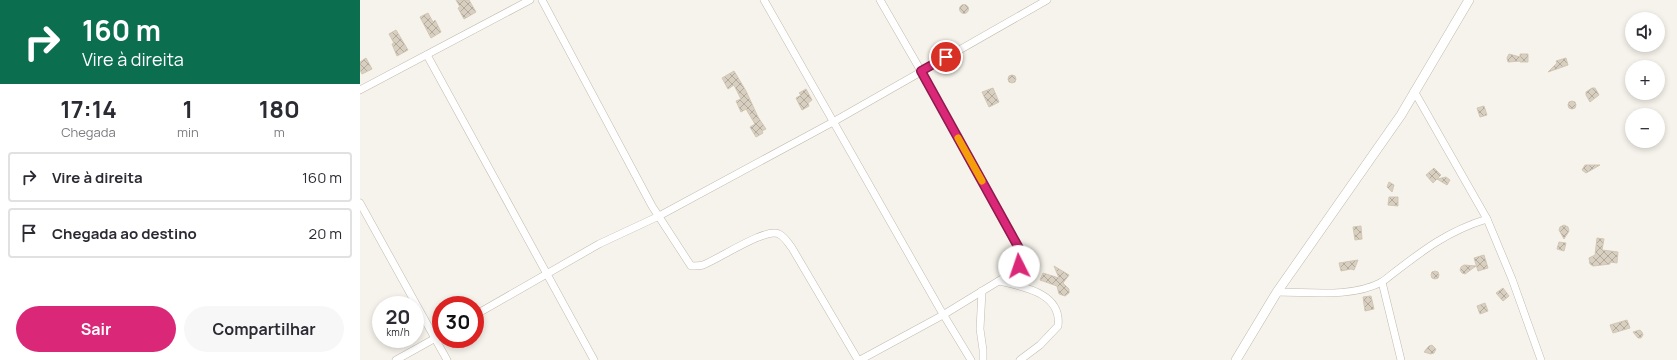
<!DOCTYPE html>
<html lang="pt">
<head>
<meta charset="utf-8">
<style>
  body { margin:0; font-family:Manrope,sans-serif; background:#f7f7f7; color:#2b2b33; height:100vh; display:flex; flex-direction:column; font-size:15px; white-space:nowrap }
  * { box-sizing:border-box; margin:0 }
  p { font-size:13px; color:#7c7c81 }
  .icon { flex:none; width:22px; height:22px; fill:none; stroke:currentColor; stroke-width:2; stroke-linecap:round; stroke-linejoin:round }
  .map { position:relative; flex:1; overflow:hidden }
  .side { display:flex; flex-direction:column; background:#fff; width:360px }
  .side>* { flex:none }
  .banner { background:#0b6e4f; color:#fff; overflow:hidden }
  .controls { position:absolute; left:1265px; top:12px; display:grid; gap:8px }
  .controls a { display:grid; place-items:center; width:40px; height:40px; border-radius:50%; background:#fff; box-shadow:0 2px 6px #0003; font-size:20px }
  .speed { position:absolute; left:12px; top:296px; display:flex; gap:8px; font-size:20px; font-weight:700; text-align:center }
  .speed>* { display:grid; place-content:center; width:52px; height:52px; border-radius:50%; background:#fff; box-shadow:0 2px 6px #0003; line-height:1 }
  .speed small { font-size:10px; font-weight:400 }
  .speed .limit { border:6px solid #d22; background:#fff; color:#111 }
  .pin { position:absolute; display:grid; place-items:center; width:34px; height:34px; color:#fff; margin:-17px; border:2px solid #fff; border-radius:50%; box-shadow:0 1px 4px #0007 }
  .me { position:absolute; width:44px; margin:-22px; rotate:356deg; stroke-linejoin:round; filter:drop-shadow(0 0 3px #0008) }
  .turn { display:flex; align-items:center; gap:14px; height:84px; padding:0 16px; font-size:18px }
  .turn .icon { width:52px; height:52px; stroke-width:2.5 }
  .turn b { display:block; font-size:28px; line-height:34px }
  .eta { display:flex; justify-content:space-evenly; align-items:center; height:68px; text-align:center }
  .eta b { font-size:24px; font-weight:700; line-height:28px }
  .button { display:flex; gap:8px; margin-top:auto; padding:8px 16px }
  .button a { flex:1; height:46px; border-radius:24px; background:#db2777; color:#fff; font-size:16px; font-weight:700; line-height:46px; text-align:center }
  .button a+a { background:#f7f7f7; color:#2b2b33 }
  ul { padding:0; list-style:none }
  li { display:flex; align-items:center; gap:12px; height:50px; margin:0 8px 6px; padding:0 8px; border:2px solid #e1e1e2; border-radius:4px }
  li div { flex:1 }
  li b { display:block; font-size:15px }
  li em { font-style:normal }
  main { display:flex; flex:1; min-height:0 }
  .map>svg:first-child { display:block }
</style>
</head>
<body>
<main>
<section class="side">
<div class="banner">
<div class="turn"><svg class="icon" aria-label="right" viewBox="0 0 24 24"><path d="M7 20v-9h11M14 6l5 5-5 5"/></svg><div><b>160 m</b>Vire à direita</div></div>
</div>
<div class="eta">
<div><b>17:14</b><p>Chegada</p></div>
<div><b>1</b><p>min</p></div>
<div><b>180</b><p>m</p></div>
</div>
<ul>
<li><svg class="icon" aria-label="right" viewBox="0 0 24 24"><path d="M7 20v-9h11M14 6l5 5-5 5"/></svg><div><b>Vire à direita</b></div><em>160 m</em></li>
<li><svg class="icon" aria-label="arrive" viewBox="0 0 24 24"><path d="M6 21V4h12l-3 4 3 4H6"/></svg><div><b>Chegada ao destino</b></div><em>20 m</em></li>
</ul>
<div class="button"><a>Sair</a><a>Compartilhar</a></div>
</section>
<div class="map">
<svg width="1317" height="360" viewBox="0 0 1317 360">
  <defs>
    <pattern id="building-cross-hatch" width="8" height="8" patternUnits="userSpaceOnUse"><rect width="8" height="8" fill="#d8cfc1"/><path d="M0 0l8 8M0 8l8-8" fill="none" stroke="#b1aa9e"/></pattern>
  </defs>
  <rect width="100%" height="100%" fill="#f6f3ec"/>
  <!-- building -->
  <g fill="url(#building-cross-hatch)" stroke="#d3c7b4">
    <polygon points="96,0 109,0 116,12 104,19 98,8 100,7"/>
    <circle cx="604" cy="9" r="4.5"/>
    <polygon points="68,13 73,22 75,20 81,32 71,38 60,17"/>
    <polygon points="36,30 48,50 37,56 32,44 34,43 29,34"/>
    <polygon points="1149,54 1160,57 1160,54 1168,54 1168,62 1160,62 1160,61 1148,62 1147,58"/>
    <polygon points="6,58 12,69 2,74 0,70 0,62"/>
    <polygon points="1206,58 1208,65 1188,72 1197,63 1196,61"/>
    <polygon points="374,71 386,91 398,117 406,129 402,131 403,133 396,137 390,127 395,124 386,109 381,112 376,101 381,99 374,85 368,89 362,78"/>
    <circle cx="652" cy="79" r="4"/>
    <polygon points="633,88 639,102 629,107 622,92"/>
    <polygon points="1232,88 1235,88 1239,95 1230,102 1226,95 1226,92"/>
    <polygon points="446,89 452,100 448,103 449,106 442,110 436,98 441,95 439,93"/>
    <circle cx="1212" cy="105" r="4"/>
    <polygon points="1124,106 1127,115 1120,117 1117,108"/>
    <polygon points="1225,165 1240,165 1226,173 1222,170"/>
    <polygon points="1074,168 1081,175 1077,179 1086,177 1090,180 1087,185 1077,179 1073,183 1066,175"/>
    <polygon points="1029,182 1034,185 1032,192 1027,187"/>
    <polygon points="1029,197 1038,197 1038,206 1028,205"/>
    <polygon points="1204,225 1208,227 1209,231 1204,239 1199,230 1200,227"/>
    <polygon points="1001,226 1002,239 995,240 993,227"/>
    <polygon points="1237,238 1244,239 1242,250 1258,252 1257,263 1250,262 1250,264 1233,266 1230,264 1229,258 1235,255"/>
    <polygon points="1199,242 1206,243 1204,251 1197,249"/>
    <polygon points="1124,255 1128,268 1118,271 1114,258"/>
    <polygon points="998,260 994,270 991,269 981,271 979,263"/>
    <polygon points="1104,265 1116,266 1105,274 1102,273 1100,270 1101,267"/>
    <polygon points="694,266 709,275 703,283 709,289 709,293 705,296 699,294 697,286 680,280 683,273 699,278"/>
    <circle cx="1075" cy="275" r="4"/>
    <polygon points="1143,288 1149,296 1143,301 1136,293"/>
    <polygon points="1011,296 1014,309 1005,311 1003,297"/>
    <polygon points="1125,303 1128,311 1120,314 1117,306"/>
    <polygon points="1267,320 1270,328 1253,333 1250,325"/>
    <polygon points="1280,330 1282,332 1283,335 1281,338 1278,338 1273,332"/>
    <polygon points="1072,345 1076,349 1074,353 1071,354 1064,352 1069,346"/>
  </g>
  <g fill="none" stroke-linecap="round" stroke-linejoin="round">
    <!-- minor casing -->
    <g stroke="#c2bbae" stroke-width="8">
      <g id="minor">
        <path d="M182 0 292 206 331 266C335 266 339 266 343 265 359 259 406 227 419 234 425 237 428 243 432 248L498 360"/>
        <polyline points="404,0 580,309 611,360"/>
        <polyline points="67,55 234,360"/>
        <polyline points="0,90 170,0"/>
        <polyline points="1054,91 1127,219 1152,279 1181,360"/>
        <polyline points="0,203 87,360"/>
        <path d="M639 281C664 287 702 293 698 326L680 345 660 360"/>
        <polyline points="1022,282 1041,360"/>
        <polyline points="622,291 620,329 623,350 623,360"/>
        <path d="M917 292C951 292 991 298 1022 282 1057 255 1084 232 1127 219"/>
        <polyline points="115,315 239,244 299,216 473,122 687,0"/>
        <polyline points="36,360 81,335"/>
        <polyline points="500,360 583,315 655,271 659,266 660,251 561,71 520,0"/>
      </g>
    </g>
    <!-- tertiary casing -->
    <g stroke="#c2bbae" stroke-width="10">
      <polyline id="tertiary" points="876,360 917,292 1041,115 1109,0"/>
    </g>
    <!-- minor -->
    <use href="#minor" stroke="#fff" stroke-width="7"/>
    <!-- tertiary -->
    <use href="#tertiary" stroke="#fff" stroke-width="9"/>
  </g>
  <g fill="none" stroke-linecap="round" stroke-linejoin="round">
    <!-- route casing -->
    <g stroke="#8e194d" stroke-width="10">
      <polyline id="route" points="586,57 561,71 660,250 659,266"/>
    </g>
    <!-- route -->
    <use href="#route" stroke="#db2777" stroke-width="7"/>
    <!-- slow -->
    <polyline stroke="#f59e0b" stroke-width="7" points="598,138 622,181"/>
  </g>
</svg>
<div class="controls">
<a><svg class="icon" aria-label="sound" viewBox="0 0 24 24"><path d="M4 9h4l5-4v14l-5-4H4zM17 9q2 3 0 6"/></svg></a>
<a>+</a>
<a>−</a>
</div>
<div class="speed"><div>20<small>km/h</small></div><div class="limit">30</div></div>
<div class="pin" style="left:586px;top:57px;background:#d93025"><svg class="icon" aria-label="arrive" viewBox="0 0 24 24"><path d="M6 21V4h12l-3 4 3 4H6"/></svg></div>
<svg class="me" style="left:659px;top:266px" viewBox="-20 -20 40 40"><circle r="19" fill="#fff"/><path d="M0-13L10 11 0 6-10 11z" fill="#db2777"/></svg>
</div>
</main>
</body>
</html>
